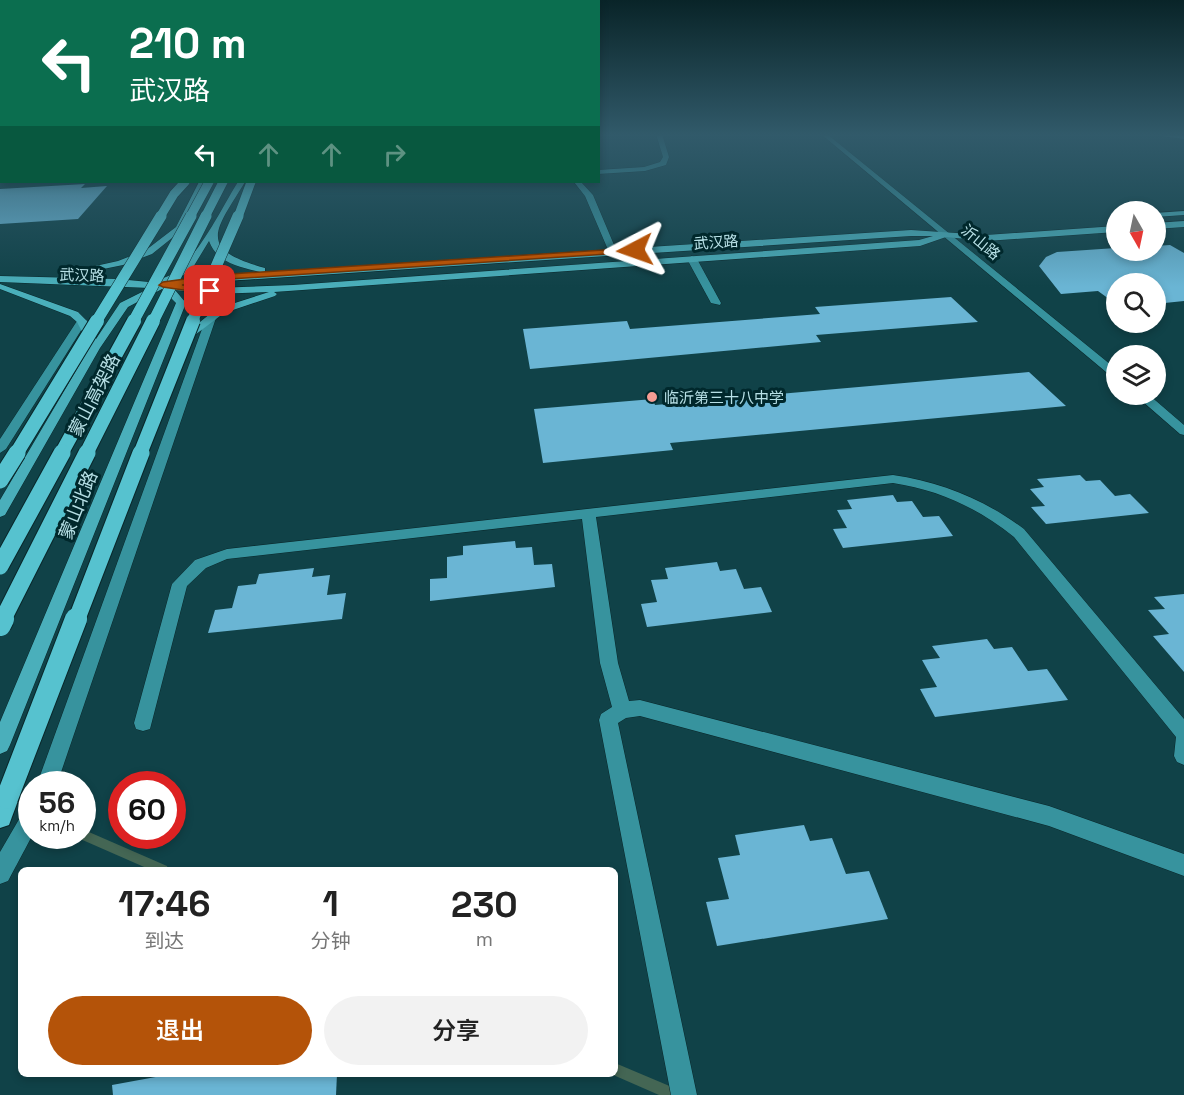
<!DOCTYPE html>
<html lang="zh">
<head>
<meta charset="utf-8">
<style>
  body { margin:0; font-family:"Space Grotesk","Noto Sans SC",sans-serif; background:#f2f2f2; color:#222; height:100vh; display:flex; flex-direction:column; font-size:22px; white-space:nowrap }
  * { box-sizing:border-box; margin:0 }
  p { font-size:20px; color:#767676 }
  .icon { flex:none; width:33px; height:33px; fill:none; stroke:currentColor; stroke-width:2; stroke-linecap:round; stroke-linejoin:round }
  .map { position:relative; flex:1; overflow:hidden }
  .details { position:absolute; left:18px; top:867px; width:600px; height:210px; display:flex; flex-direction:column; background:#fff; border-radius:9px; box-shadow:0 3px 9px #0003 }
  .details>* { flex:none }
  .top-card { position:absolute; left:0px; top:0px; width:600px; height:183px; box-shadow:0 3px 9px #0003; background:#0b6e4f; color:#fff; overflow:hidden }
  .needle { width:39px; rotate:171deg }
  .controls { position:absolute; left:1106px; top:201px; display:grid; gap:12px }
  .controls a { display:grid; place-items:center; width:60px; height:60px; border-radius:50%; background:#fff; box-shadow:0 3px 9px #0003; font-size:30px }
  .speed { position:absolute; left:18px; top:771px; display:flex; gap:12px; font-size:30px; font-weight:700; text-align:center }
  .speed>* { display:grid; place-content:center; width:78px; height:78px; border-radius:50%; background:#fff; box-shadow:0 3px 9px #0003; line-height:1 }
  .speed small { font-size:15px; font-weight:400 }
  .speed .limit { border:9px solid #d22; background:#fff; color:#111 }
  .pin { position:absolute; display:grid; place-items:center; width:51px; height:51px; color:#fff; margin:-26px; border-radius:12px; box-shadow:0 3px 9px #0006 }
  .me { position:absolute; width:66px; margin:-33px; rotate:266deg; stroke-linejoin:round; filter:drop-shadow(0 0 4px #0008) }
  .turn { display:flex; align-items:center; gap:21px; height:126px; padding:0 30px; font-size:27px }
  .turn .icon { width:78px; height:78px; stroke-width:2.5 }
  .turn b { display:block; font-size:42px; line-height:51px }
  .lanes { display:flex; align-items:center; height:57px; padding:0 30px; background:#0003; justify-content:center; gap:30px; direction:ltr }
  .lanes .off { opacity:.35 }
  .eta { display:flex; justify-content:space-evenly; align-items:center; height:102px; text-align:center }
  .eta b { font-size:36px; font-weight:600; line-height:42px }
  .cta { display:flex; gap:12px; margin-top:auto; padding:12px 30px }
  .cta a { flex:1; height:69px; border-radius:36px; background:#b45309; color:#fff; font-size:24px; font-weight:600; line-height:69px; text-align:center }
  .cta a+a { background:#f2f2f2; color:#222 }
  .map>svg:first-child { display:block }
</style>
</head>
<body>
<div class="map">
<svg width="1184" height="1095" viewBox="0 0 1184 1095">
  <rect width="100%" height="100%" fill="#104248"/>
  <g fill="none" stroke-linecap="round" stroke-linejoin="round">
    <!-- stream -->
    <g fill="#446654" fill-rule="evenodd">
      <polygon points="82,829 167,866 168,870 151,870 78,838 77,836 82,836"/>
      <polygon points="39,836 60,836 59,840 43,843 39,842 38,838"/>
      <polygon points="615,1063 679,1090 681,1095 659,1095 611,1074 615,1074"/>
    </g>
  </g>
  <!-- building -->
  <g fill="#6ab5d4">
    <polygon points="85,184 81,188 107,186 78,219 0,224 0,189"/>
    <polygon points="1170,245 1184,253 1184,301 1155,304 1155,284 1116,284 1116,304 1098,291 1061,294 1039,266 1046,257 1057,252 1116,248 1116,250 1155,250 1155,246"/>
    <polygon points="951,297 978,322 816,335 821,342 530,369 523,329 627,321 630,329 820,314 815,307"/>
    <polygon points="1029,372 1066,406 670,443 673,450 543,463 534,409 653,399 655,405"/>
    <polygon points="1080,475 1086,481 1100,480 1115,496 1130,494 1149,513 1046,524 1031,507 1045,506 1030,489 1044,487 1037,479"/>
    <polygon points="893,495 897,502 912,501 923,517 939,516 953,536 843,548 833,529 847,528 837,510 852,509 847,500"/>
    <polygon points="515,541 516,548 532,547 534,565 552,564 555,587 430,601 430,579 447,578 447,557 463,555 463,546"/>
    <polygon points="717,562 720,571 736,569 744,589 761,587 772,612 647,627 641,604 657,602 651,580 668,579 665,568"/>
    <polygon points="314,568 312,577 330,575 327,595 346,593 342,619 208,633 215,610 232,608 238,586 256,584 259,574"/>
    <polygon points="1184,594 1184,672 1153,636 1169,634 1148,610 1165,609 1154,597"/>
    <polygon points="987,639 994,649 1012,647 1028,671 1047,669 1068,700 935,717 920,689 937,687 922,660 940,658 932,646"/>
    <polygon points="804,825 810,841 832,838 846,874 869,871 888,919 717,946 706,902 729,899 718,858 740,855 735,835"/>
    <polygon points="172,1074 337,1074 336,1095 113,1095 112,1085"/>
  </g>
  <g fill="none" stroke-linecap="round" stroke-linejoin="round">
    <!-- minor casing -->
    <g stroke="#09272a" stroke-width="1">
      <g id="minor">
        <polygon points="656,134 662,134 669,157 666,165 645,171 598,174 598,170 644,167 660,162 663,157"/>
        <polygon points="821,134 827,134 1116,369 1116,378 1112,377"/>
        <rect x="0" y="136" width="2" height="4"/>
        <polygon points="574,182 581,182 593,195 617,252 616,254 609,252 585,196"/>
        <polygon points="692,256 697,259 721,303 720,305 711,303 687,259"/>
        <polygon points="211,315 216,318 57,784 37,784 206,318"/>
        <polygon points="82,318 87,321 6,449 0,453 0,439 77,321"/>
        <polygon points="1134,394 1148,394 1184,425 1184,435 1180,434"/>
        <path d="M893 475C942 482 985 500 1024 529L1184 719V765L1177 762 1174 756 1176 737 1014 537C978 508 939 490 893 483L596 517 618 663 629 701 640 700 1049 806 1184 854V876L1049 826 640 716 626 718 618 723 697 1095H671L599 720 601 714 612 707 600 663 582 519 227 559 206 568 187 586 150 729 143 731 136 729 134 723 172 584 195 560 227 549Z"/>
        <polygon points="32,806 32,836 8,881 0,884 0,852 25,809"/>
      </g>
    </g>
    <!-- major casing -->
    <g stroke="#09272a" stroke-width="1">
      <g id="major">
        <polygon points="1158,134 1184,135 1184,139 1161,136"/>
        <polygon points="199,182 207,182 182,230 152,254 123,265 64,277 59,274 118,261 146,250 176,227"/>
        <path d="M238 182H245C215 231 196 249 265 268V272L911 230 986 235 1116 226V232L986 241 946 237 920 246 274 292 277 294 275 296 224 313 183 344 179 343V339L216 309 269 292 214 294 175 290 186 303 10 745 7 751 0 754V722L176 303 162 289 128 307 100 348 5 515 0 517V500L90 347 77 322 70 316 0 289V284L78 312 87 321 96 339 120 303 150 288 0 282V276L118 279 159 283V279C191 275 221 208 238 182ZM911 236H933L919 240 293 285 214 288 171 284 192 269 209 241C217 263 240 267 260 272L183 279 180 280V284Z"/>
        <polygon points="1184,211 1184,215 1155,217 1155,213"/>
        <polygon points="1184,221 1184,227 1155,229 1155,223"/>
      </g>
    </g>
    <!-- highway casing -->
    <g stroke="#09272a" stroke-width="2">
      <polygon id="highway" points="7,786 16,790 19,798 9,825 0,828 0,789"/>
    </g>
    <!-- minor -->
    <use href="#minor" fill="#37939e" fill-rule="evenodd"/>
    <!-- major -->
    <use href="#major" fill="#4aafbb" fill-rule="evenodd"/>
    <!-- highway -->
    <use href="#highway" fill="#56c2cf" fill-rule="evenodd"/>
    <!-- highway-bridge-far4 casing -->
    <g stroke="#09272a" stroke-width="10" stroke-linecap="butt">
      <g id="highway-bridge-far4">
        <polyline points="160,217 174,194 185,182"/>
        <polyline points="190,217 209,182"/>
        <polyline points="205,217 223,182"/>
        <polyline points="238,217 251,182"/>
      </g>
    </g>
    <!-- highway-bridge-far3 casing -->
    <g stroke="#09272a" stroke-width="12" stroke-linecap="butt">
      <g id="highway-bridge-far3">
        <polyline points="96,322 161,216"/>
        <polyline points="133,322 191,216"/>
        <polyline points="153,322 206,216"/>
        <polyline points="192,322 238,216"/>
      </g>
    </g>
    <!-- highway-bridge-far2 casing -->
    <g stroke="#09272a" stroke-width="16" stroke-linecap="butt">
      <g id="highway-bridge-far2">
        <polyline points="16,454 97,321"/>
        <polyline points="61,454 134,321"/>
        <polyline points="86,454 153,321"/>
        <polyline points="140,454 193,321"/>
      </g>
    </g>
    <!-- highway-bridge-far1 casing -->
    <g stroke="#09272a" stroke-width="19" stroke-linecap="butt">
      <g id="highway-bridge-far1">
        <polyline points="0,480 17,453"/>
        <polyline points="0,566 62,453"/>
        <polyline points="2,621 87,453"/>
        <polyline points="76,621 141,453"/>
      </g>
    </g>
    <!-- highway-bridge casing -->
    <g stroke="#09272a" stroke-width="24" stroke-linecap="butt">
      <g id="highway-bridge">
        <polyline points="0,625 3,619"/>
        <polyline points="7,798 76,619"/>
      </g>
    </g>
    <!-- highway-bridge-far4 -->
    <use href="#highway-bridge-far4" stroke="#56c2cf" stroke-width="9"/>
    <!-- highway-bridge-far3 -->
    <use href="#highway-bridge-far3" stroke="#56c2cf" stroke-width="11"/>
    <!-- highway-bridge-far2 -->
    <use href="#highway-bridge-far2" stroke="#56c2cf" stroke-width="14"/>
    <!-- highway-bridge-far1 -->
    <use href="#highway-bridge-far1" stroke="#56c2cf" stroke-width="17"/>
    <!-- highway-bridge -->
    <use href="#highway-bridge" stroke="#56c2cf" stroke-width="22"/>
  </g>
  <!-- sky -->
  <linearGradient id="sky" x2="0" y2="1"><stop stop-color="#092428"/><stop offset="0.47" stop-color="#315a6a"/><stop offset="1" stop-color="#315a6a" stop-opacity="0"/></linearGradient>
  <rect width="1184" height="287" fill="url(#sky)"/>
  <!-- route -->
  <polygon fill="#b45309" stroke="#753606" stroke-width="1.5" points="635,248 639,250 638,252 215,280 182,285 213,289 213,293 210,294 163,287 159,285 163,282 215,275"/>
  <!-- markers -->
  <circle fill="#f59c93" stroke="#00282c" stroke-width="2" cx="652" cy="397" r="6"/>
  <g text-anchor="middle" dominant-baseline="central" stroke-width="6" stroke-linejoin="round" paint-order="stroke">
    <!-- far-street labels -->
    <g font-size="15" fill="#b7e0e6" stroke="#00282c">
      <text transform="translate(716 242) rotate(-4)">武汉路</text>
      <text transform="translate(981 242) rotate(40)">沂山路</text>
      <text transform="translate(82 275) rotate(2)">武汉路</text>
    </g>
    <!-- far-poi labels -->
    <g font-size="15" fill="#b7e0e6" stroke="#00282c" text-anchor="start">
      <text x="664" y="397">临沂第三十八中学</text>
    </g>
    <!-- street labels -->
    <g font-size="18" fill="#b7e0e6" stroke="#00282c">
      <text transform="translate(94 395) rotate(-63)">蒙山高架路</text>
      <text transform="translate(78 505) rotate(-68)">蒙山北路</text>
    </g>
  </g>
</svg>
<div class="controls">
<a><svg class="needle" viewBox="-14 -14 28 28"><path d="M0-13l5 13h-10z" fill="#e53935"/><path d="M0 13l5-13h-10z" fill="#767676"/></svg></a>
<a><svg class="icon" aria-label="search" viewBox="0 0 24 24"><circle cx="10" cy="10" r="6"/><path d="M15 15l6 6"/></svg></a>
<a><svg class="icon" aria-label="layers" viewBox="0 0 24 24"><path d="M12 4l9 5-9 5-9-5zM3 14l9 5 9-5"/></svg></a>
</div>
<div class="speed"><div>56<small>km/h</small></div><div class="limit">60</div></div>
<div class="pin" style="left:210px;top:291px;background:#d93025"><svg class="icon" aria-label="arrive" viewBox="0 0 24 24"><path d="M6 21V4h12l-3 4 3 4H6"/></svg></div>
<svg class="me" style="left:635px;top:250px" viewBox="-20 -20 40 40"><path d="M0-17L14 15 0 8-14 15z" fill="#b45309" stroke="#fff" stroke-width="4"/></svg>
<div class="top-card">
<div class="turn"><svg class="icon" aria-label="left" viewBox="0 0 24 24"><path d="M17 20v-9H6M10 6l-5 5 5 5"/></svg><div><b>210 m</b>武汉路</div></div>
<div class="lanes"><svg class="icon" aria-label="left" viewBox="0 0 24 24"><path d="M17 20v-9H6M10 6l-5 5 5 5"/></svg><svg class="icon off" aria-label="ahead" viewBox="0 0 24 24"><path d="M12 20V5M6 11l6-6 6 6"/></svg><svg class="icon off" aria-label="ahead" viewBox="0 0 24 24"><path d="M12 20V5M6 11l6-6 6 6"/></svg><svg class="icon off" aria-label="right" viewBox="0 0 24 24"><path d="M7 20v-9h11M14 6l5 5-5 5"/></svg></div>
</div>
<section class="details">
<div class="eta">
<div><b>17:46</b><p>到达</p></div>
<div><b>1</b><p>分钟</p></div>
<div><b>230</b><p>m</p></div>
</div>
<div class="cta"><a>退出</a><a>分享</a></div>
</section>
</div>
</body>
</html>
